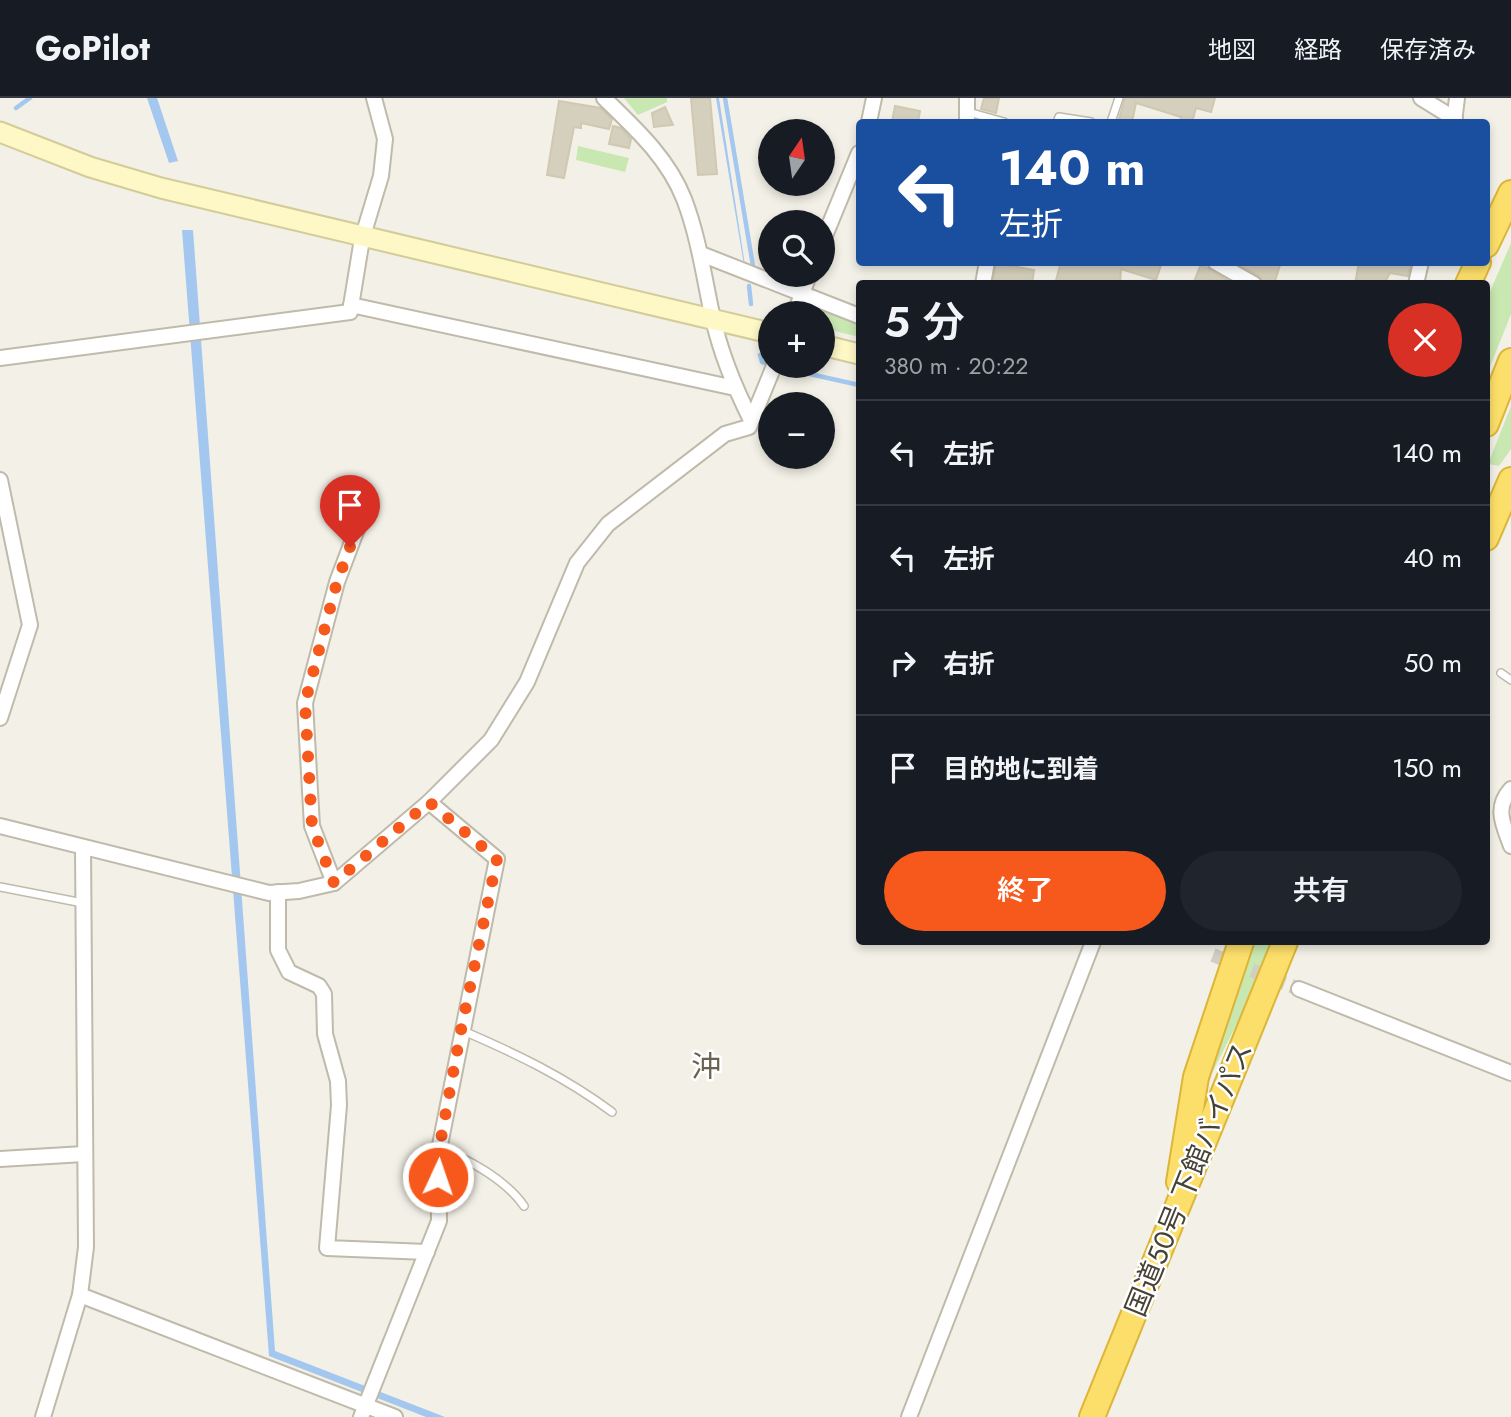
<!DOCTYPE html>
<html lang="ja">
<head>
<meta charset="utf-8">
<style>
  body { margin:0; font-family:Jost,"Noto Sans JP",sans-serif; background:#20242c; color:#f1f3f6; height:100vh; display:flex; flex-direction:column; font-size:26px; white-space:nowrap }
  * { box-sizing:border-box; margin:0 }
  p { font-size:23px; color:#9ea1a6 }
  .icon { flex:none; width:38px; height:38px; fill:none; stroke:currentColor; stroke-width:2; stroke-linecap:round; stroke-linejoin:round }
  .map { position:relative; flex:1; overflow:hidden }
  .side { position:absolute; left:856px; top:182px; width:634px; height:665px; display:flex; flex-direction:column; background:#171b24; border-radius:7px; box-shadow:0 4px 10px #0003 }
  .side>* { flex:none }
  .guide { position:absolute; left:856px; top:21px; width:634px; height:147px; border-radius:7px; box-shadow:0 4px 10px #0003; background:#1a4fa0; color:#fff; overflow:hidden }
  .needle { width:46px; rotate:13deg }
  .controls { position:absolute; left:758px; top:21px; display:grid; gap:14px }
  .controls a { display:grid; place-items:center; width:77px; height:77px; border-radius:50%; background:#171b24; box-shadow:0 4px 10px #0003; font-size:35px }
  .pin { position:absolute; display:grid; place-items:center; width:60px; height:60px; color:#fff; margin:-72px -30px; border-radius:50% 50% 50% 0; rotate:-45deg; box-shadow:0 0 7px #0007 }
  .pin .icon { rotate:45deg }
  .me { position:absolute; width:77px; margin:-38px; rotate:3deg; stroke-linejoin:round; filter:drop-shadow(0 0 5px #0008) }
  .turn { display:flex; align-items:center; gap:24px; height:147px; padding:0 28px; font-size:32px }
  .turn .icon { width:91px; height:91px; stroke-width:2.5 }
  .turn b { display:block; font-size:49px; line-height:60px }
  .round { display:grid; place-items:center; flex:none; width:74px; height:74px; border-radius:37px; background:#20242c }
  .head { display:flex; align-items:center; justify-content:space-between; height:119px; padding:0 28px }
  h1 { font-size:42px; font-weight:600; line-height:52px }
  .action { display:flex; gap:14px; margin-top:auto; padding:14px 28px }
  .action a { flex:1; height:80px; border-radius:42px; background:#f7581b; color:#fff; font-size:28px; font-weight:600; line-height:80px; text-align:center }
  .action a+a { background:#20242c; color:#f1f3f6 }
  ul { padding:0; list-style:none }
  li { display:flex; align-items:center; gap:21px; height:105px; padding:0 28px; border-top:2px solid #363941 }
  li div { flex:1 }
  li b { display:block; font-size:26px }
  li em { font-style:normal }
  header { display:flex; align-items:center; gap:42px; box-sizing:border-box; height:98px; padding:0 35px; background:#171b24; border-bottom:2px solid #363941 }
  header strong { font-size:33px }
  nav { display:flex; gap:38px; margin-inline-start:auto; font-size:24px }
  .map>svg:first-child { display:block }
</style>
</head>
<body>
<header>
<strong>GoPilot</strong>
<nav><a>地図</a><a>経路</a><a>保存済み</a></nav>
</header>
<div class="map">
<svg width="1511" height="1319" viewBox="0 0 1511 1319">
  <rect width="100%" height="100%" fill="#f3f1e7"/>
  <!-- green -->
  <g fill="#c8e7b1">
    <polygon points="624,0 667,0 667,4 638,17"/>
    <polygon points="578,48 629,60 625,74 576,62"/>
    <polygon points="1511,145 1511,216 1486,279 1486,203"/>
    <polygon points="809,205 859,225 859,239 823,230 822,215 805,215"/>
    <polygon points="1511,308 1511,351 1499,368 1488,366"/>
    <polygon points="1248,844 1271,844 1249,902 1213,973 1205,982"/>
  </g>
  <!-- water -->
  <g fill="#a4c7f0">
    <polygon points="147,0 157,0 178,63 169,65"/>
    <polygon points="716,0 719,0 745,167 744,167"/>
    <polygon points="182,132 193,132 275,1253 445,1319 426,1319 269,1258"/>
  </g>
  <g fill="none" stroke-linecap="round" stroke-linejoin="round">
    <!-- stream -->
    <g stroke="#a4c7f0" stroke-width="4.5">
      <polyline points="725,0 753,168"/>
      <polyline points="16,10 30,0"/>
      <polyline points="749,188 751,206"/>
      <polyline points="760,257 762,264 768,266"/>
      <polyline points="783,270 859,287"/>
    </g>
  </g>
  <!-- building -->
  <g fill="#d5cfbd" stroke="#d0c8b0" stroke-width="2">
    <polygon points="691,0 710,0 717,76 698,77"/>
    <polygon points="984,0 999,0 996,15 981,11"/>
    <polygon points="1125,0 1215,0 1211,14 1196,10 1192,24 1180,24 1181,19 1136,5 1132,24 1119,21"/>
    <polygon points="559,3 601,10 612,21 609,31 581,25 581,30 574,29 564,80 547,77"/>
    <polygon points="895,8 920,13 918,24 892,24"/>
    <polygon points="665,9 673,27 654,29 652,15"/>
    <polygon points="613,28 621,30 631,41 629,50 609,46"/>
    <polygon points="1061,164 1162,164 1156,182 1121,171 1120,186 1055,186"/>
    <polygon points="1235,164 1281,164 1274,186 1264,186 1259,178"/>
    <polygon points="1359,164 1411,164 1408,178 1390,175 1384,186 1355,186"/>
    <polygon points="996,165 1034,172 1032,186 993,186"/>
    <polygon points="1201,166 1210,172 1234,186 1193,186"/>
  </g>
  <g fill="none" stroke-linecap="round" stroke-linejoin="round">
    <!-- street-tunnel -->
    <polyline stroke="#d1cec4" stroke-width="14" stroke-dasharray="14 7" stroke-linecap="butt" points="1213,857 1299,891"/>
    <!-- lane casing -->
    <g stroke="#bfbaaa" stroke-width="10">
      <g id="lane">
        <polyline points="968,14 1004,24"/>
        <polyline points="1057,24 1059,19 1091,24"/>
        <polyline points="1111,24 1119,0"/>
        <polyline points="1501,575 1511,582"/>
        <polyline points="0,789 83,805"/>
        <path d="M461 932C515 955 565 979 612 1014"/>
        <path d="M439 1051C468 1060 507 1083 524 1108"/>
      </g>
    </g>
    <!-- street casing -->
    <g stroke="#bfbaaa" stroke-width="18">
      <g id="street">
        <path d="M604 0C635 30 668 60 684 101 699 140 704 180 713 221 721 256 735 290 751 322"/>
        <polyline points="967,0 967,24"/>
        <polyline points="1421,0 1455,21"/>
        <polyline points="869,24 874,0"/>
        <polyline points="1454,24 1457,0"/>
        <polyline points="822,145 859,55"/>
        <polyline points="701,156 859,218"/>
        <polyline points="1215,164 1254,186"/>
        <polyline points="983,186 987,164"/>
        <polyline points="1416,186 1421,164"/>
        <polyline points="351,207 735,290"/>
        <polyline points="795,215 809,177"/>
        <polyline points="0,260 350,214 362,141 381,78 385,41 374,0"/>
        <polyline points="0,382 30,527 0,620"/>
        <path d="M1511 691C1494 710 1503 726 1511 748"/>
        <polyline points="0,728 269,795 299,793 334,785 429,704 491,642 527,584 577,465 608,426 725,336 749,329 774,268"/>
        <polyline points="334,785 312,728 305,605 337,484 357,431"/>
        <polyline points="278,794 278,852 289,874 319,888 324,896 325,936 338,983 339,1007 327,1150 427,1154"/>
        <polyline points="1299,891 1511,975"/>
        <polyline points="0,1061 84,1056"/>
        <polyline points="80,1197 395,1319"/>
        <polyline points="43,1319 80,1197 86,1149 83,749"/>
        <polyline points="361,1319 439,1123 438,1057 497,761 429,704"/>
        <polyline points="909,1319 1093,844"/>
      </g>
    </g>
    <!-- secondary casing -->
    <g stroke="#d3cb98" stroke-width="23">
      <g id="secondary">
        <polyline points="0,34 90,69 161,90 770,235"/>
        <polyline points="822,247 859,256"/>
      </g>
    </g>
    <!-- highway casing -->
    <g stroke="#dcb539" stroke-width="28">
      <g id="highway">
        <polyline points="1486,147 1511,95"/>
        <polyline points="1468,186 1478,164"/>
        <polyline points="1486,326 1511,263"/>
        <polyline points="1486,440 1511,382"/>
        <polyline points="1179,1084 1196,979 1241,844"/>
        <polyline points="1092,1319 1285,844"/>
      </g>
    </g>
    <!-- lane -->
    <use href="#lane" stroke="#fff" stroke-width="7"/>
    <!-- street -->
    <use href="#street" stroke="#fff" stroke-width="14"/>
    <!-- secondary -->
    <use href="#secondary" stroke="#fef8c7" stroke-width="19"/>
    <!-- highway -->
    <use href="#highway" stroke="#fcde6a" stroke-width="24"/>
  </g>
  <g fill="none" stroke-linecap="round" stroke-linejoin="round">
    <!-- route -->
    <polyline stroke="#f7581b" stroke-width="12" stroke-dasharray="0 21.6" points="350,449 337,484 305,605 312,728 334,785 429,704 497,761 461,932 438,1057 438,1079"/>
  </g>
  <g text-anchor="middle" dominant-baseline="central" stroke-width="5" stroke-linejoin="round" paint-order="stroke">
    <!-- street labels -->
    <g font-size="28" fill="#474236" stroke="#fff">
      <text transform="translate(1189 1081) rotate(-68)">国道50号 下館バイパス</text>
    </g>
    <!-- neighbourhood labels -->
    <g font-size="30" fill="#69624e" stroke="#fff">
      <text x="706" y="968">沖</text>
    </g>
  </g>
</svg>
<div class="controls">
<a><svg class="needle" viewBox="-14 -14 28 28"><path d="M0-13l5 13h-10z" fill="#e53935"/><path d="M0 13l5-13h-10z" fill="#9ea1a6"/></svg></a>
<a><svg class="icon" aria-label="search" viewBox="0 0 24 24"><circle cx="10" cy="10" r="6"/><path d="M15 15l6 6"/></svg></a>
<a>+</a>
<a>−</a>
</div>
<div class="pin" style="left:350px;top:449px;background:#d93025"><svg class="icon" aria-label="arrive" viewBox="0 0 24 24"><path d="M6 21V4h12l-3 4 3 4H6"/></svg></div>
<svg class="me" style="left:438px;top:1079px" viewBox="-20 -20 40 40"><circle r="17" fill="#f7581b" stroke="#fff" stroke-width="3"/><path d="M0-11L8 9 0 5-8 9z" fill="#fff"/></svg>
<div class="guide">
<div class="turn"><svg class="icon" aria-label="left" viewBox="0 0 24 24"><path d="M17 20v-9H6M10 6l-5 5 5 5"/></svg><div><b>140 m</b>左折</div></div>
</div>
<section class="side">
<div class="head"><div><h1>5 分</h1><p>380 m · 20:22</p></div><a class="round" style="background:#d93025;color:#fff"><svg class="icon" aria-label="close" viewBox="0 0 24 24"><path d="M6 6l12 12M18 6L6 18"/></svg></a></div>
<ul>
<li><svg class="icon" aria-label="left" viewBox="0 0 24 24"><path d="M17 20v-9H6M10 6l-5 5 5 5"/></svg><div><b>左折</b></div><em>140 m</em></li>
<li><svg class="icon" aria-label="left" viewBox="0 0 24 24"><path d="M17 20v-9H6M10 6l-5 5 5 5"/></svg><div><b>左折</b></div><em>40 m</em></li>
<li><svg class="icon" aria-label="right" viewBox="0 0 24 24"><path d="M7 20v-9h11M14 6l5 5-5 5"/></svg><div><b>右折</b></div><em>50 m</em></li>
<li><svg class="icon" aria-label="arrive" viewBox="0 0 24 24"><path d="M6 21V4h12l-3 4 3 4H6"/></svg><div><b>目的地に到着</b></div><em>150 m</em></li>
</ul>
<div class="action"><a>終了</a><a>共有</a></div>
</section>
</div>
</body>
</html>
